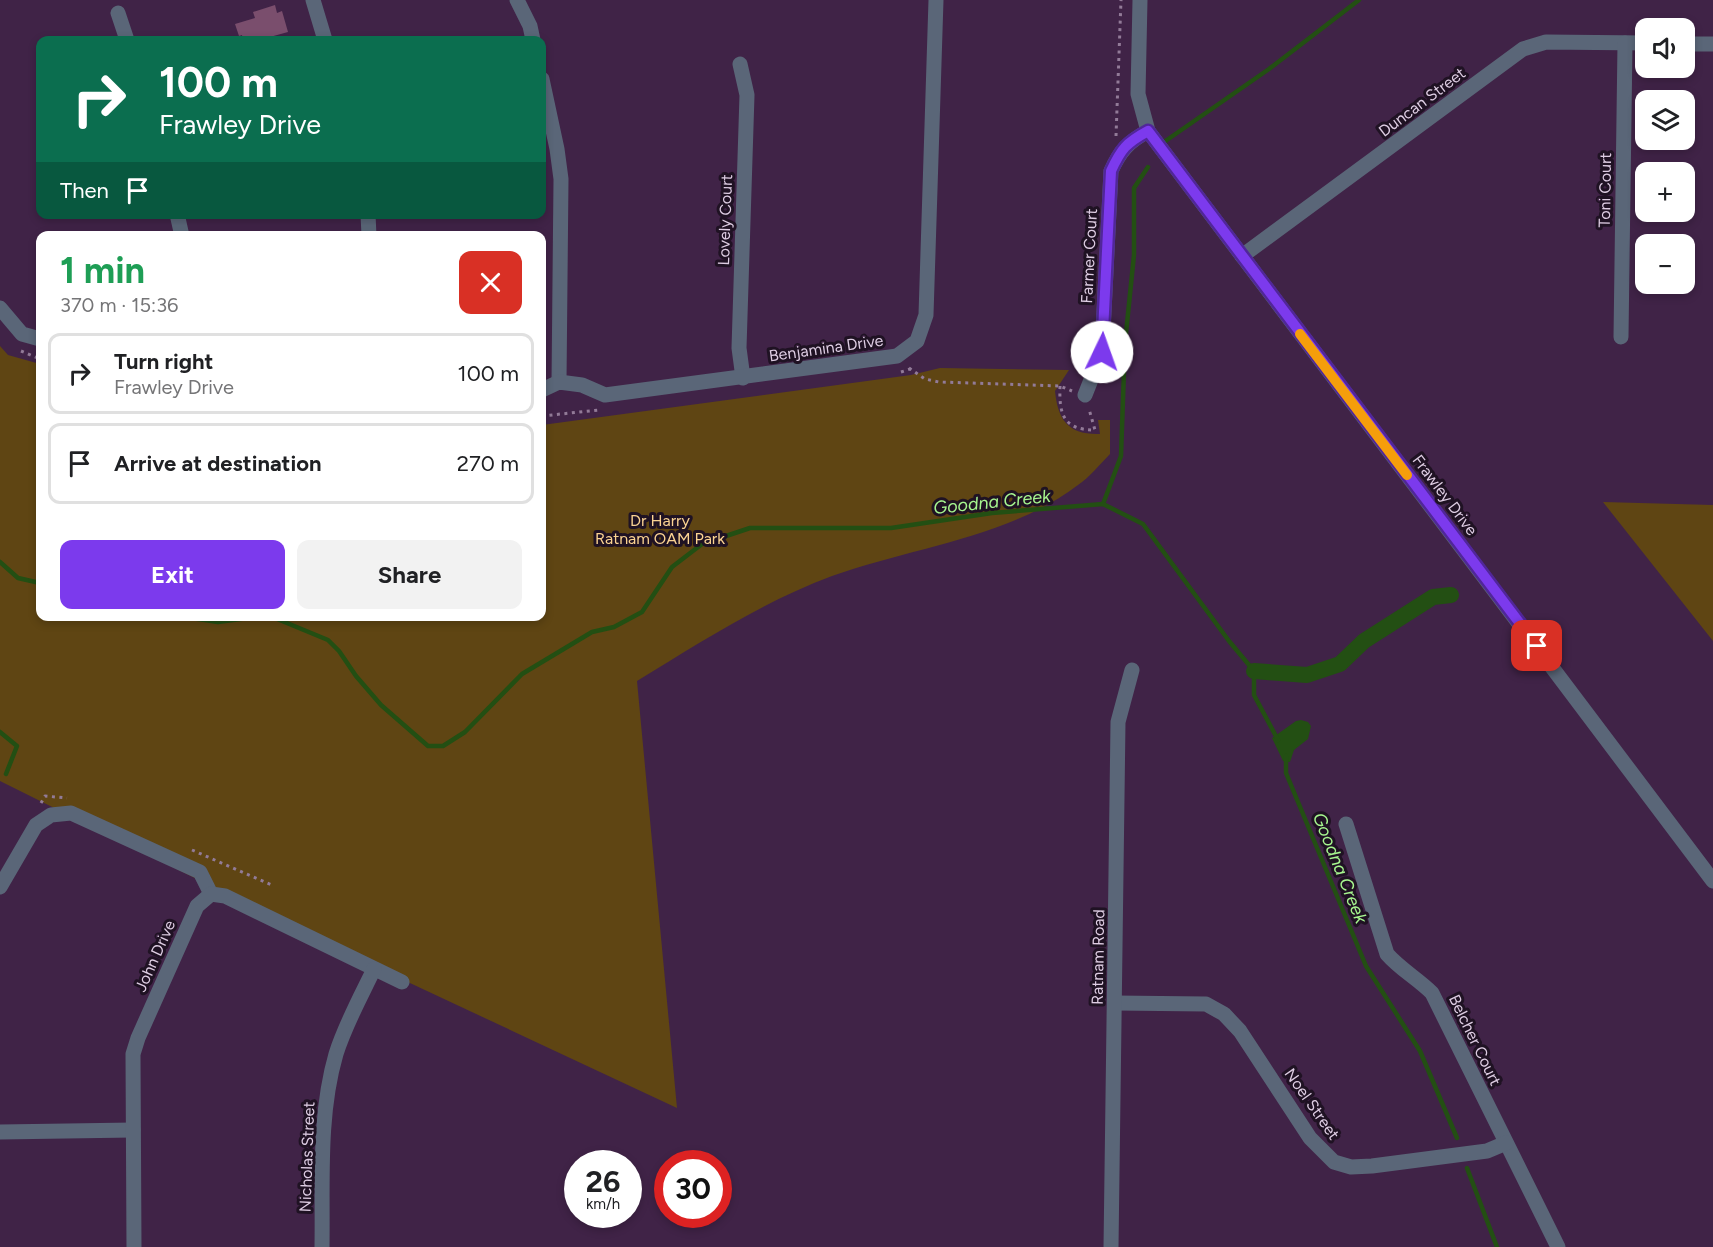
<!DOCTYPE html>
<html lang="en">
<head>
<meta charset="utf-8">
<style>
  body { margin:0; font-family:Figtree,sans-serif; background:#f2f2f2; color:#202124; height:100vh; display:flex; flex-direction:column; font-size:22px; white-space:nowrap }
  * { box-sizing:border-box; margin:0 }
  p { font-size:20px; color:#757577 }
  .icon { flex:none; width:33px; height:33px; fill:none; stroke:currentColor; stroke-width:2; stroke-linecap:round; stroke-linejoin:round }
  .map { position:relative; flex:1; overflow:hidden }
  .side { position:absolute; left:36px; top:231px; width:510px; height:390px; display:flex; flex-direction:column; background:#fff; border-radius:12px; box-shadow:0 3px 9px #0003 }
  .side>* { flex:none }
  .guide { position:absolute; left:36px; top:36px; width:510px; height:183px; border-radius:12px; box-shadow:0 3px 9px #0003; background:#0b6e4f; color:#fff; overflow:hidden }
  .fabs { position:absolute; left:1635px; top:18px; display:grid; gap:12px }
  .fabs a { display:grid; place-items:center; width:60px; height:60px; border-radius:12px; background:#fff; box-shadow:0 3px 9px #0003; font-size:30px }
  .speed { position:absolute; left:564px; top:1150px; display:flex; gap:12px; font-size:30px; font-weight:700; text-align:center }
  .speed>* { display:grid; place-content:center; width:78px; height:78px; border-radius:50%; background:#fff; box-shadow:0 3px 9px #0003; line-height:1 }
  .speed small { font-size:15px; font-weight:400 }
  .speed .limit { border:9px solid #d22; background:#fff; color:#111 }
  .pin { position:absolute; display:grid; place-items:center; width:51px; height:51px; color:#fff; margin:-26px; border-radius:12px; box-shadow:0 3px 9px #0006 }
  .me { position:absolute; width:66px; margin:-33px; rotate:3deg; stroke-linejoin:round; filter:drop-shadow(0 0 4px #0008) }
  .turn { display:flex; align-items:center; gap:21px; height:126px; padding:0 24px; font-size:27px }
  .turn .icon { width:78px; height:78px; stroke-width:2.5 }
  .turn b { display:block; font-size:42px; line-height:51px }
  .then { display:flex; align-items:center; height:57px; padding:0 24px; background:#0003; gap:12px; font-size:22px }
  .round { display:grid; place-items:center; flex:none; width:63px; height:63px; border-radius:12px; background:#f2f2f2 }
  .summary { display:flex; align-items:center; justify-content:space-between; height:102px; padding:0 24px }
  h1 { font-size:36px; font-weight:700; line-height:45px; color:#1e9e55 }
  .action { display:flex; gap:12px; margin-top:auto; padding:12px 24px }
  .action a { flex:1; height:69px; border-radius:12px; background:#7c3aed; color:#fff; font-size:24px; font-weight:700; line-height:69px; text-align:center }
  .action a+a { background:#f2f2f2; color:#202124 }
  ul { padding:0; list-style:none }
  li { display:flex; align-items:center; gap:18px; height:81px; margin:0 12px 9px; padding:0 12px; border:3px solid #e0e0e0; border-radius:12px }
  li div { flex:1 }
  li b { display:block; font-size:22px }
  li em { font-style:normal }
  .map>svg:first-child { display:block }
</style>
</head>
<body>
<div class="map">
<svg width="1713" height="1247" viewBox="0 0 1713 1247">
  <rect width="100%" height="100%" fill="#402347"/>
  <!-- green -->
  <g fill="#5f4513">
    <path d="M0 346 8 355 40 364V616H542V425L911 375 940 368 1069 370 1055 391C1058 420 1068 435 1100 434L1098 420H1110V454C1100 464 1090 477 1078 485 1008 538 913 547 832 576 762 602 699 643 637 681L677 1108 333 947 0 781Z"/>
    <polygon points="1603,502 1713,505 1713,641"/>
  </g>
  <!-- water -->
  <polygon fill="#234f13" points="1301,720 1308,722 1311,726 1308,739 1294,750 1290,762 1283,761 1272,738 1296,721"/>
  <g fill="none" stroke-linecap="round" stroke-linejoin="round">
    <!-- stream -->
    <g stroke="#234f13" stroke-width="4.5">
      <polyline points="1164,142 1269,69 1359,0"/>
      <polyline points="1103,504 1121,456 1125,343 1134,255 1134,188 1148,167"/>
      <polyline points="0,562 18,578 40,583"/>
      <polyline points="178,616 218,622 264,616"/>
      <polyline points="270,616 328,640 339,651 356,676 381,705 428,746 443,746 465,732 522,674 592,632 614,627 642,612 672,567 702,544 750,528 891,528 992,513 1103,504 1143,524 1229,641 1254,671 1254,695 1278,740"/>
      <polyline points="0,732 17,746 6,774"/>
      <polyline points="1286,756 1286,773 1366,966 1420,1051 1457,1138"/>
      <polyline points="1467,1168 1497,1247"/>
    </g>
    <!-- canal -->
    <polyline stroke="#234f13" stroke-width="16" points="1254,671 1307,675 1340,664 1364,641 1433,597 1451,595"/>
  </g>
  <!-- building -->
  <polygon fill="#7a4e6d" points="275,5 277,13 282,11 288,32 259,40 243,40 242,35 239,36 235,24 255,18 253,12"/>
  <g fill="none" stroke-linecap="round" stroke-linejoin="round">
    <!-- path -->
    <g stroke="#927b98" stroke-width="3" stroke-dasharray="3 4.5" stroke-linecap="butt">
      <polyline points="1116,136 1121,0"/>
      <polyline points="21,351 40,359"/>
      <polyline points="909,368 925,379 939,382 1060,386 1072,391"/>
      <polyline points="901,372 910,369"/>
      <path d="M1060 386C1059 414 1063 430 1095 430L1089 409"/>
      <polyline points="542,416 599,410"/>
      <polyline points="41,803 45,796 67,798"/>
      <polyline points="192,850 274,886"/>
    </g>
    <!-- minor -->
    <g stroke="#5a6678" stroke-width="15">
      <polyline points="313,0 325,40"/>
      <polyline points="517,0 530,26 533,40"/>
      <polyline points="1140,0 1138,94 1148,131 1713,881"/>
      <polyline points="118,13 127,40"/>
      <polyline points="1684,44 1713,44"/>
      <polyline points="740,64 747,95 739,348 743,378"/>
      <polyline points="542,79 557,149 561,179 559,382"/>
      <polyline points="177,214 182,236"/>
      <polyline points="368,214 369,236"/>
      <polyline points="1242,256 1523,49 1546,42 1646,43"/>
      <polyline points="0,308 22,334 40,339"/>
      <polyline points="1621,337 1625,43"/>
      <polyline points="542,390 559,382 582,385 605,395 897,356 917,341 926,315 936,0"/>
      <path d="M1085 395 1102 352 1111 171C1120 151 1128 142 1148 131"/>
      <path d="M1346 824 1387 954C1400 969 1418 979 1432 993L1558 1247"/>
      <polyline points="0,887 36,825 51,815 71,813 200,872 211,894"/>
      <polyline points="1115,1003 1206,1004 1224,1014 1240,1031 1310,1138 1334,1162 1351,1167 1372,1166 1487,1151 1506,1143"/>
      <polyline points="0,1132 133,1130"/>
      <polyline points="134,1247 133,1054 138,1038 197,906 211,894 225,896 402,982"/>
      <path d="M322 1247C323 1183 318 1116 336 1054 345 1025 361 996 374 969"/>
      <polyline points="1111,1247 1118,722 1132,670"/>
    </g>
  </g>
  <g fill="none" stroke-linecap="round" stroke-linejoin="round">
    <!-- route casing -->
    <g stroke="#51269a" stroke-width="15">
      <path id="route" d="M1102 352 1111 171C1121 149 1126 143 1148 131L1537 646"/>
    </g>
    <!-- route -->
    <use href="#route" stroke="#7c3aed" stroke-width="10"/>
    <!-- slow -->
    <polyline stroke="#f59e0b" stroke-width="10" points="1300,334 1407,475"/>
  </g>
  <g text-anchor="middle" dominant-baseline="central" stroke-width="6" stroke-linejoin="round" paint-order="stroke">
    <!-- street labels -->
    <g font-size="16" fill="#decde3" stroke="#1f1223">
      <text transform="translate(1422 102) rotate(-37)">Duncan Street</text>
      <text transform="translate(1605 190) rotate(-89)">Toni Court</text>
      <text transform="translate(725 220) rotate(-88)">Lovely Court</text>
      <text transform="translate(1089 256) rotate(-87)">Farmer Court</text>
      <text transform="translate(826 348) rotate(-8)">Benjamina Drive</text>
      <text transform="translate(1445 495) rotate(53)">Frawley Drive</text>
      <text transform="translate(155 956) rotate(-66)">John Drive</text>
      <text transform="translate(1098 957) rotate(-89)">Ratnam Road</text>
      <text transform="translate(1475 1040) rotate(64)">Belcher Court</text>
      <text transform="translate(1312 1104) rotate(55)">Noel Street</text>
      <text transform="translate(307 1157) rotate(-88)">Nicholas Street</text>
    </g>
    <!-- park labels -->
    <g font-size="16" fill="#fbd392" stroke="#1f1223">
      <text x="660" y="520">Dr Harry<tspan x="660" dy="18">Ratnam OAM Park</tspan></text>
    </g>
    <!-- water labels -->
    <g font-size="18" font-style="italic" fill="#a7f68f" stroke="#1f1223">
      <text transform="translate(992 502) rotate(-6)">Goodna Creek</text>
      <text transform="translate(1340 868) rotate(68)">Goodna Creek</text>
    </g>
  </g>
</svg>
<div class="fabs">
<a><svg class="icon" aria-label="sound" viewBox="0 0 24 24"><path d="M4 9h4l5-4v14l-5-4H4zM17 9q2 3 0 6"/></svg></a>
<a><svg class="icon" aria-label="layers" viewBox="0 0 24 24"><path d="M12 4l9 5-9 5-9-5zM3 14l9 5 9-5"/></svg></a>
<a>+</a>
<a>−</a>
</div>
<div class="speed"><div>26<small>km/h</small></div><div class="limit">30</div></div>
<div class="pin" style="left:1537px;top:646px;background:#d93025"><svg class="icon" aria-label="arrive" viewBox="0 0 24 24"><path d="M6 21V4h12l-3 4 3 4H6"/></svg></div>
<svg class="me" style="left:1102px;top:352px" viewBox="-20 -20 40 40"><circle r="19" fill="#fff"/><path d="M0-13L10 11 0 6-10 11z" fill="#7c3aed"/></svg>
<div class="guide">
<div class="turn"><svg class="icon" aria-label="right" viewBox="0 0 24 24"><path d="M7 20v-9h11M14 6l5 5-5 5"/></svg><div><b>100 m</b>Frawley Drive</div></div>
<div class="then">Then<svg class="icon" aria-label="arrive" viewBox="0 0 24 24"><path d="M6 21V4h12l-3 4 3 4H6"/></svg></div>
</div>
<section class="side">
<div class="summary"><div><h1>1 min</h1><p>370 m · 15:36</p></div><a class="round" style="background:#d93025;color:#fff"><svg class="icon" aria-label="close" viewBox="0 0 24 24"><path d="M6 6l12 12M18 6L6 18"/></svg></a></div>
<ul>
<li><svg class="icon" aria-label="right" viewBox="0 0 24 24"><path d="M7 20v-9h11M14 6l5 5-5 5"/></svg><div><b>Turn right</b><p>Frawley Drive</p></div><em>100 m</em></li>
<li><svg class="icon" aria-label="arrive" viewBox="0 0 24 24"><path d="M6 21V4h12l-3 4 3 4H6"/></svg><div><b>Arrive at destination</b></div><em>270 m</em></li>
</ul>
<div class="action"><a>Exit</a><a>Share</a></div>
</section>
</div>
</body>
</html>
